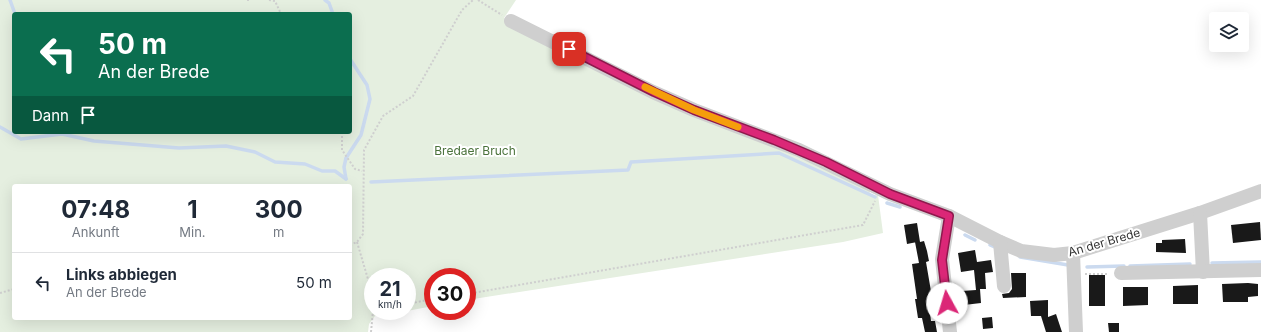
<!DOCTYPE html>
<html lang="de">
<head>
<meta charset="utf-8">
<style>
  body { margin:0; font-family:Inter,sans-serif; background:#f2f2f3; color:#1f2937; height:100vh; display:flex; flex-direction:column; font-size:15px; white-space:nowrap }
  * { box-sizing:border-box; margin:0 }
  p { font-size:13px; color:#747a83 }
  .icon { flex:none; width:22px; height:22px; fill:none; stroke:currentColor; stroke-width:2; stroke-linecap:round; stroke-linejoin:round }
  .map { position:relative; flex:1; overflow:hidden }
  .side { position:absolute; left:12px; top:184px; width:340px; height:136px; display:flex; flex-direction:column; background:#fff; border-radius:4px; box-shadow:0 4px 16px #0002 }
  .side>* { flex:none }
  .guide { position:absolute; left:12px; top:12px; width:340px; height:122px; border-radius:4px; box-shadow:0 4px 16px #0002; background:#0b6e4f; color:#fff; overflow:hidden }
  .buttons { position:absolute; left:1209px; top:12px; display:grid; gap:8px }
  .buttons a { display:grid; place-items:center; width:40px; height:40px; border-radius:4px; background:#fff; box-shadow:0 4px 16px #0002; font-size:20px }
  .speed { position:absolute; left:364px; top:268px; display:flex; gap:8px; font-size:20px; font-weight:700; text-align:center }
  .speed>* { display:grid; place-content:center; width:52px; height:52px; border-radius:50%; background:#fff; box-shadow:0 4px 16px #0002; line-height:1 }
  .speed small { font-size:10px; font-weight:400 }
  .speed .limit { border:6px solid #d22; background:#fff; color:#111 }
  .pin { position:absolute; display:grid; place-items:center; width:34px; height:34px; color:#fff; margin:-17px; border-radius:8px; box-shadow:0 2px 6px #0006 }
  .me { position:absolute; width:44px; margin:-22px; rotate:354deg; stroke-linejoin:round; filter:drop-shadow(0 0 3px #0008) }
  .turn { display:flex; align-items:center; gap:14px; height:84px; padding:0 20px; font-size:18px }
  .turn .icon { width:52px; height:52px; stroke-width:2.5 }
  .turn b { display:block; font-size:28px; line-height:34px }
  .then { display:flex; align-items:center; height:38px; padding:0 20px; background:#0003; gap:8px; font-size:15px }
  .eta { display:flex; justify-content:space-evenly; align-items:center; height:68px; text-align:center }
  .eta b { font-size:24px; font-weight:700; line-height:28px }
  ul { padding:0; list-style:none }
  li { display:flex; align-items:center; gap:12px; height:60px; padding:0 20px; border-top:1px solid #e0e1e3 }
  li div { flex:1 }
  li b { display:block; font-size:15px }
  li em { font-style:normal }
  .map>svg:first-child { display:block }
</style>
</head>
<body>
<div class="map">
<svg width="1261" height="332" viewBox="0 0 1261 332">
  <rect width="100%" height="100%" fill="#fff"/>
  <!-- green -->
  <path fill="#e5efe0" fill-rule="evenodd" d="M0 0H516L504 18 515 25 786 150 869 191 872 196 878 195 883 233 843 242 467 300V277H433V306L407 311V277H373V311H405L375 316 369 324 368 332H0ZM14 14H350V132H14ZM14 186H350V318H14Z"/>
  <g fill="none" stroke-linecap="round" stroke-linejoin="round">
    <!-- stream -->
    <g stroke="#cbdaef" stroke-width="3.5">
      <polyline points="10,0 15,14"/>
      <polyline points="325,0 329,3 333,14"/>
      <polyline points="0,127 21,139 62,134 94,141 179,148 226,146 255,152 275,162 305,164 322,171 335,171 346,179"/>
      <polyline points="346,179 344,167 346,158 361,135 370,99 367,85 350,59"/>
      <polyline points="371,182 628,170 631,162 779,153 875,197"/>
      <polyline points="887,203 900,207"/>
      <polyline points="965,235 975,240"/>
      <polyline points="990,245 997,248"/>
      <polyline points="1020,257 1068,265"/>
      <polyline points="1212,263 1261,262"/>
      <polyline points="1130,266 1190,264"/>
      <polyline points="1087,267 1124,266"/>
    </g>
  </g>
  <!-- building -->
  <g fill="#191919">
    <polygon points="1260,222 1261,240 1233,243 1231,225"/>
    <polygon points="917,223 920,242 924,241 927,251 929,261 926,262 933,303 929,304 931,321 935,321 937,332 925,332 922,318 918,318 915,299 917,299 912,264 919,263 915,242 917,242 907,244 904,225"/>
    <polygon points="1185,239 1186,253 1156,252 1156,243 1162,243 1162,240"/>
    <polygon points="975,250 977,262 991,260 993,272 985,273 986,289 980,289 981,303 964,305 962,291 976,290 974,270 961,272 958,253"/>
    <polygon points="1011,273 1026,273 1026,297 1003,298 1002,294 1009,293 1012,289"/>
    <rect x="1089" y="275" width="16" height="31"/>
    <polygon points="1248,283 1258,284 1258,296 1248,297 1248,302 1223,302 1222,284"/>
    <polygon points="1198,285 1198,304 1173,304 1173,286"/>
    <polygon points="1123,287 1148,287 1148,305 1123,306"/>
    <polygon points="1048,300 1048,317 1056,314 1062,332 1046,332 1041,316 1031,316 1030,301"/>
    <polygon points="992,317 993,328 983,329 982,318"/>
    <polygon points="1108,323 1119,323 1119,332 1109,332"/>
  </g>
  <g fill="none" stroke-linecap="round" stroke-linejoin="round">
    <!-- path -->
    <g stroke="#cfcfcf" stroke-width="2" stroke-dasharray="2 2" stroke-linecap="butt">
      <polyline points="247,0 250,0"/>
      <polyline points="269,0 275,1 281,14"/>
      <polyline points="478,0 502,15"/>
      <polyline points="342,132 342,150 355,169 362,171"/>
      <polyline points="357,242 373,296"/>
      <polyline points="350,245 357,242 363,234 364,150 383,116 413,96 462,10 473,0"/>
      <polyline points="1085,274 1109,274"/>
      <polyline points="0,293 14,289"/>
      <polyline points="467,294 863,225 875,201"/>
      <polyline points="407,304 433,299"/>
      <polyline points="371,332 373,311"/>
    </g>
    <!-- minor -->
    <g stroke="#cfcfcf" stroke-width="14">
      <polyline points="511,21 653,92 694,110 799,150 890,194 949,216 1000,242 1021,251 1054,255 1073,253 1200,213 1261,191"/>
      <polyline points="1200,213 1203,272"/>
      <polyline points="949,216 942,259 950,332"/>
      <polyline points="1000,242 1004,286"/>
      <polyline points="1073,253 1076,332"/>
      <polyline points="1121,273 1261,270"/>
    </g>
  </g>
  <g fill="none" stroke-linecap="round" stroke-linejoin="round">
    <!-- route casing -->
    <g stroke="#8e194d" stroke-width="10">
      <polyline id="route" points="569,49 654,92 694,110 774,140 826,162 890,194 949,216 942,260 947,303"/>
    </g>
    <!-- route -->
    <use href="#route" stroke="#db2777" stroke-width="7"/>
    <!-- slow -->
    <polyline stroke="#f59e0b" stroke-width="7" points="645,87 694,110 738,127"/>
  </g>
  <g text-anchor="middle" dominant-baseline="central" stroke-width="4" stroke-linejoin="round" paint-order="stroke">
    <!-- park labels -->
    <g font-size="12" fill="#4a723b" stroke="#fff">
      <text x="475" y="150">Bredaer Bruch</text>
    </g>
    <!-- street labels -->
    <g font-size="12" fill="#323232" stroke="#fff">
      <text transform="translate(1104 242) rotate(-16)">An der Brede</text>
    </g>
  </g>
</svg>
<div class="buttons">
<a><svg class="icon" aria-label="layers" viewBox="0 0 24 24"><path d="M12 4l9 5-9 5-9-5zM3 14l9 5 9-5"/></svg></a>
</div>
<div class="speed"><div>21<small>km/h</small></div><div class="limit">30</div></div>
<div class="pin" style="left:569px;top:49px;background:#d93025"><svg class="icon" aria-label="arrive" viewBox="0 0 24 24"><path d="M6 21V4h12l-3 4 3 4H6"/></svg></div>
<svg class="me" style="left:947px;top:303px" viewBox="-20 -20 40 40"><circle r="19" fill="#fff"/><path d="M0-13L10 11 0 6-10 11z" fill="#db2777"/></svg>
<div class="guide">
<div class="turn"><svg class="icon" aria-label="left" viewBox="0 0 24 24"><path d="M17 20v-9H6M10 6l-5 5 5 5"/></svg><div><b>50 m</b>An der Brede</div></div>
<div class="then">Dann<svg class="icon" aria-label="arrive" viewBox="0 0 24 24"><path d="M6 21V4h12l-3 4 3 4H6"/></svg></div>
</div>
<section class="side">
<div class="eta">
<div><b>07:48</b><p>Ankunft</p></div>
<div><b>1</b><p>Min.</p></div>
<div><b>300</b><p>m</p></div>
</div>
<ul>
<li><svg class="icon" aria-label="left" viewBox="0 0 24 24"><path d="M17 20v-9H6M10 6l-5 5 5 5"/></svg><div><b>Links abbiegen</b><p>An der Brede</p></div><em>50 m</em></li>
</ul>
</section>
</div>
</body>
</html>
